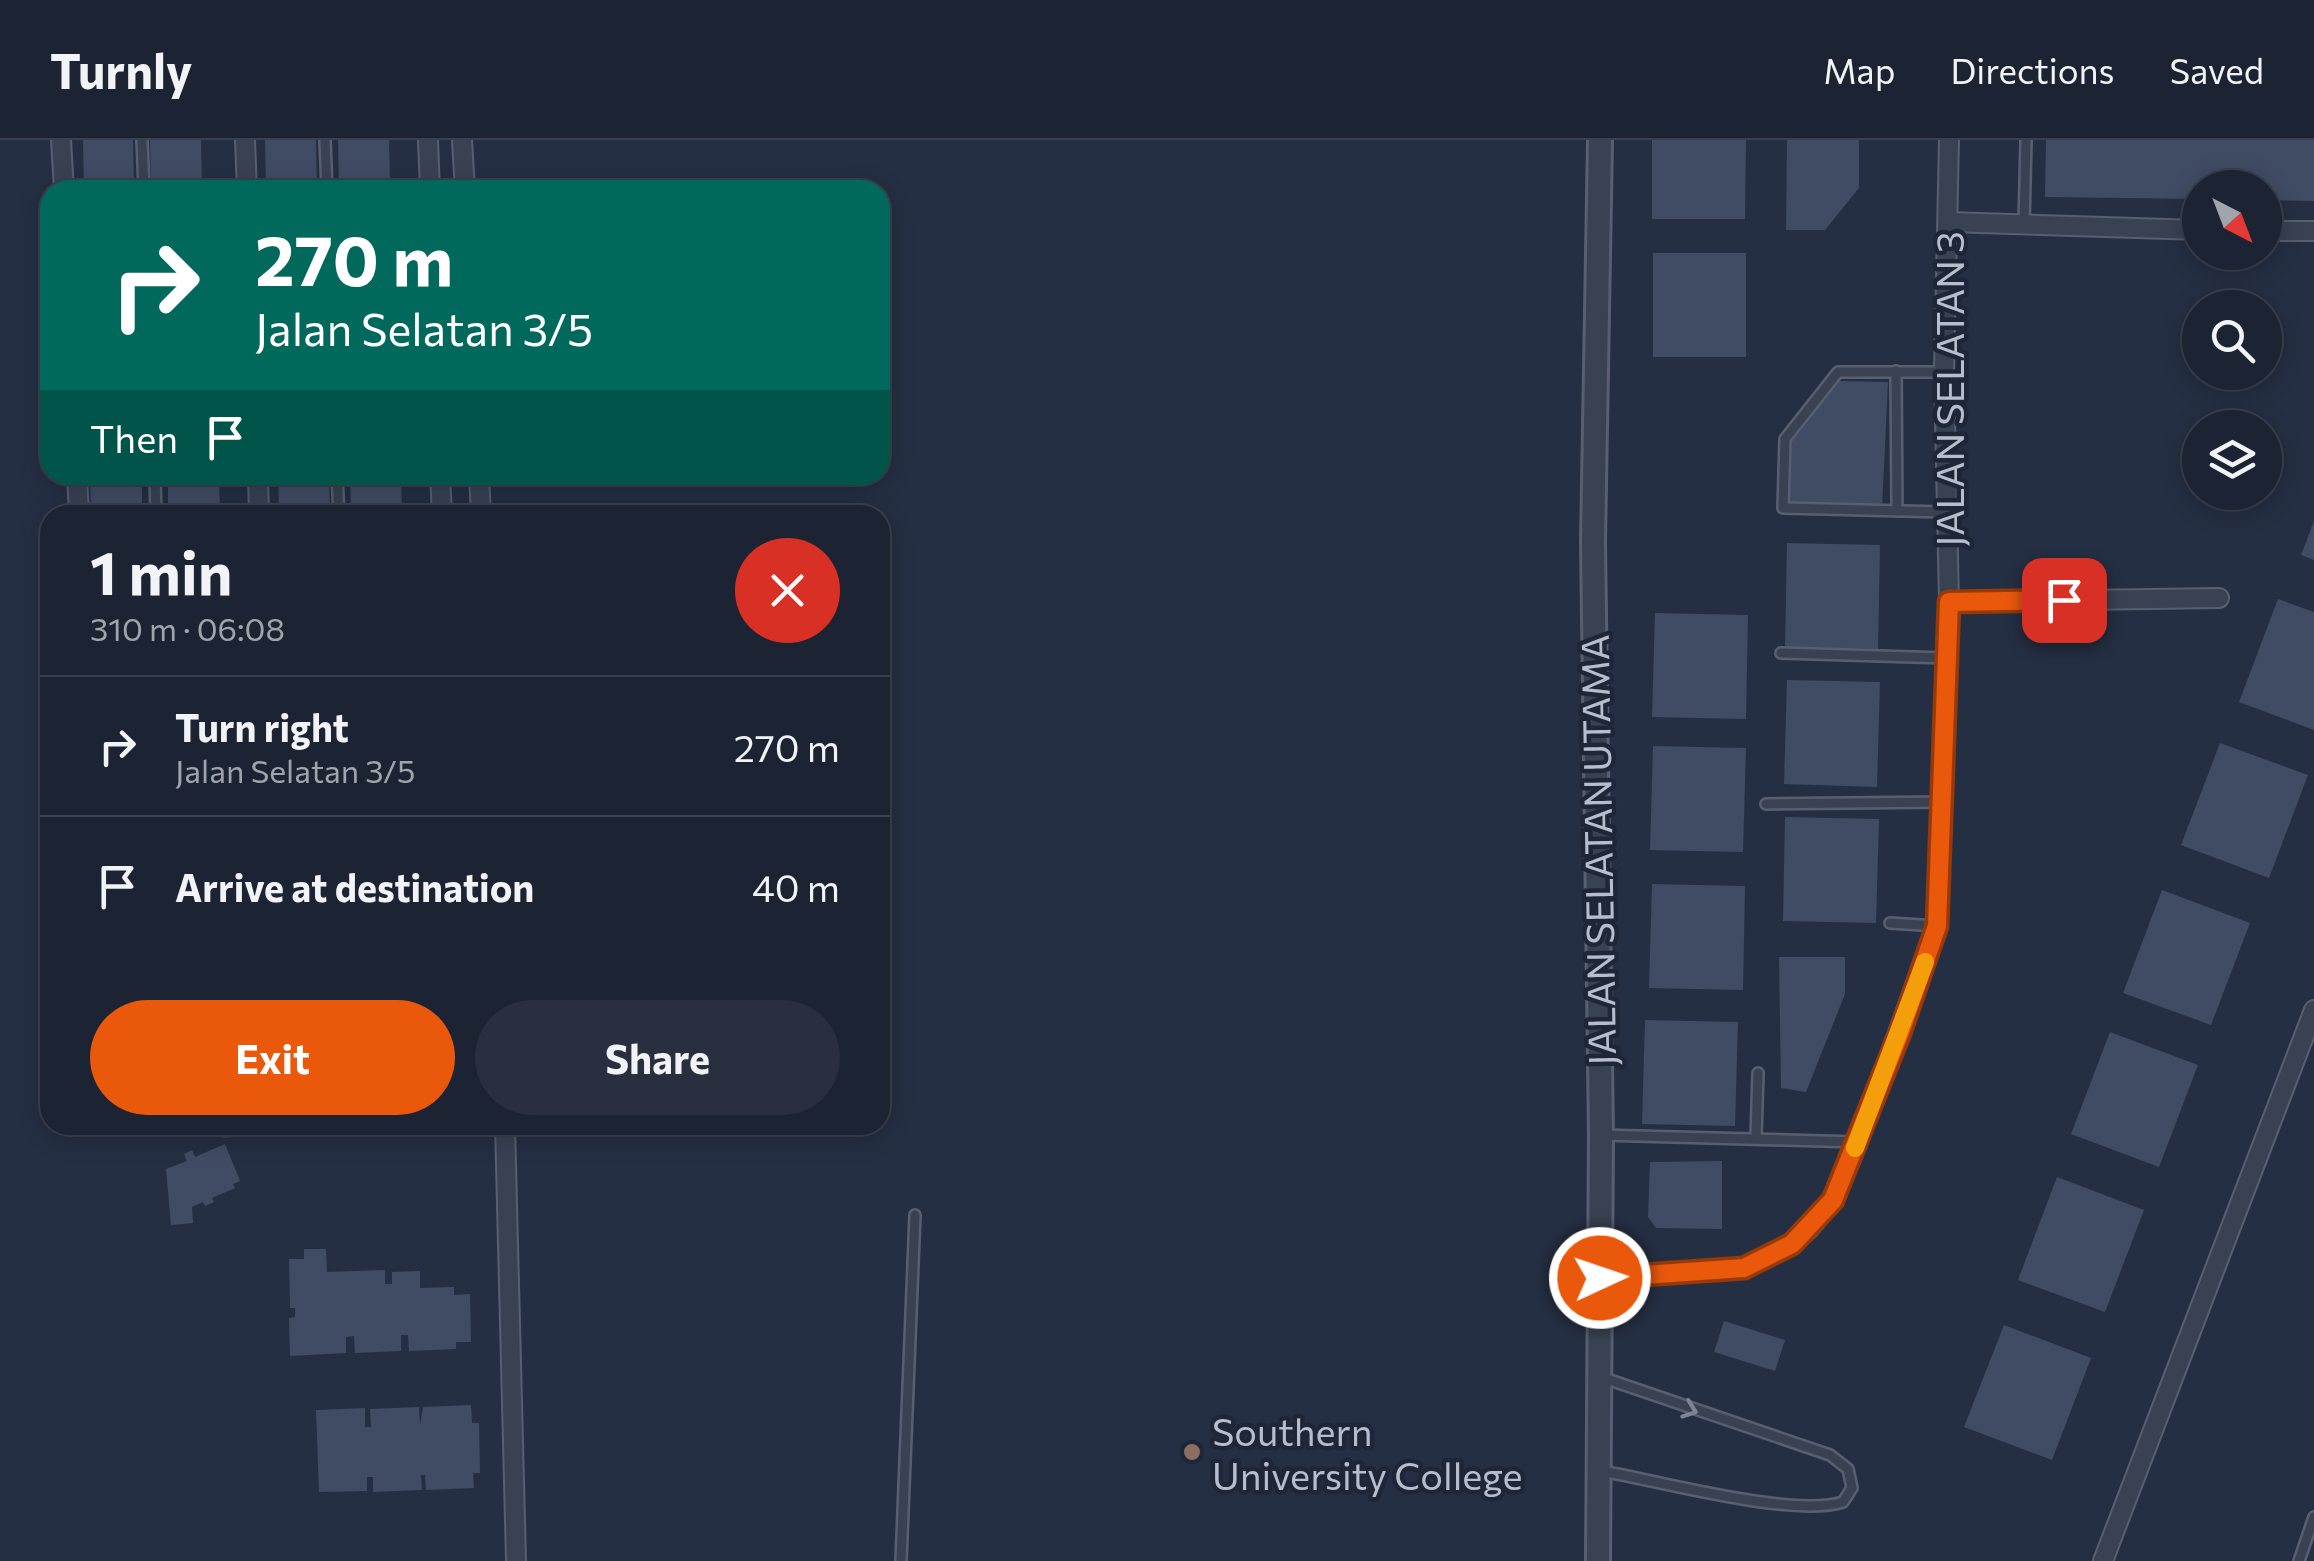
<!DOCTYPE html>
<html lang="en">
<head>
<meta charset="utf-8">
<style>
  body { margin:0; font-family:Commissioner,sans-serif; background:#292f3e; color:#f1f3f6; height:100vh; display:flex; flex-direction:column; font-size:38px; white-space:nowrap }
  * { box-sizing:border-box; margin:0 }
  p { font-size:32px; color:#a0a4ac }
  .icon { flex:none; width:55px; height:55px; fill:none; stroke:currentColor; stroke-width:2; stroke-linecap:round; stroke-linejoin:round }
  .map { position:relative; flex:1; overflow:hidden }
  .side { position:absolute; left:40px; top:365px; width:850px; height:630px; display:flex; flex-direction:column; background:#1c2332; border-radius:30px; box-shadow:0 5px 25px #0003,0 0 0 2px #3a404d }
  .side>* { flex:none }
  .guide { position:absolute; left:40px; top:40px; width:850px; height:305px; border-radius:30px; box-shadow:0 5px 25px #0003,0 0 0 2px #3a404d; background:#00695c; color:#fff; overflow:hidden }
  .needle { width:65px; rotate:138deg }
  .tools { position:absolute; left:2182px; top:30px; display:grid; gap:20px }
  .tools a { display:grid; place-items:center; width:100px; height:100px; border-radius:50%; background:#1c2332; box-shadow:0 5px 25px #0003,0 0 0 2px #3a404d; font-size:50px }
  .pin { position:absolute; display:grid; place-items:center; width:85px; height:85px; color:#fff; margin:-42px; border-radius:20px; box-shadow:0 5px 15px #0006 }
  .me { position:absolute; width:110px; margin:-55px; rotate:87deg; stroke-linejoin:round; filter:drop-shadow(0 0 8px #0008) }
  .turn { display:flex; align-items:center; gap:35px; height:210px; padding:0 50px; font-size:45px }
  .turn .icon { width:130px; height:130px; stroke-width:2.5 }
  .turn b { display:block; font-size:70px; line-height:85px }
  .then { display:flex; align-items:center; height:95px; padding:0 50px; background:#0003; gap:20px; font-size:38px }
  .round { display:grid; place-items:center; flex:none; width:105px; height:105px; border-radius:52px; background:#292f3e }
  .summary { display:flex; align-items:center; justify-content:space-between; height:170px; padding:0 50px }
  h1 { font-size:60px; font-weight:700; line-height:75px }
  .cta { display:flex; gap:20px; margin-top:auto; padding:20px 50px }
  .cta a { flex:1; height:115px; border-radius:60px; background:#ea580c; color:#fff; font-size:40px; font-weight:700; line-height:115px; text-align:center }
  .cta a+a { background:#292f3e; color:#f1f3f6 }
  ul { padding:0; list-style:none }
  li { display:flex; align-items:center; gap:30px; height:140px; padding:0 50px; border-top:2px solid #3a404d }
  li div { flex:1 }
  li b { display:block; font-size:38px }
  li em { font-style:normal }
  header { display:flex; align-items:center; gap:60px; box-sizing:border-box; height:140px; padding:0 50px; background:#1c2332; border-bottom:2px solid #3a404d }
  header strong { font-size:48px }
  nav { display:flex; gap:55px; margin-inline-start:auto; font-size:35px }
  .map>svg:first-child { display:block }
</style>
</head>
<body>
<header>
<strong>Turnly</strong>
<nav><a>Map</a><a>Directions</a><a>Saved</a></nav>
</header>
<div class="map">
<svg width="2314" height="1421" viewBox="0 0 2314 1421">
  <rect width="100%" height="100%" fill="#252f43"/>
  <!-- building -->
  <g fill="#404c64">
    <polygon points="83,0 133,0 134,50 84,50"/>
    <polygon points="150,0 201,0 202,50 151,50"/>
    <polygon points="265,0 316,0 317,50 266,50"/>
    <polygon points="338,0 389,0 390,50 339,50"/>
    <polygon points="1652,0 1746,0 1745,79 1652,79"/>
    <polygon points="1787,0 1859,0 1859,48 1825,90 1786,90"/>
    <polygon points="2046,0 2314,0 2314,61 2265,60 2265,48 2200,48 2200,59 2045,57"/>
    <rect x="1653" y="113" width="93" height="104"/>
    <polygon points="1839,241 1888,242 1882,369 1789,366 1791,301"/>
    <polygon points="90,335 142,335 142,375 91,375"/>
    <polygon points="168,335 219,335 220,375 168,375"/>
    <polygon points="278,335 329,335 330,372 279,373"/>
    <polygon points="350,335 401,335 402,369 351,371"/>
    <polygon points="2314,381 2314,420 2301,415"/>
    <polygon points="1787,403 1880,405 1878,509 1785,507"/>
    <polygon points="2278,459 2314,472 2314,590 2239,562"/>
    <polygon points="1655,473 1748,475 1746,579 1652,577"/>
    <polygon points="1787,540 1880,542 1877,647 1784,644"/>
    <polygon points="2220,603 2308,635 2269,738 2181,705"/>
    <polygon points="1653,606 1746,608 1743,712 1650,710"/>
    <polygon points="1785,677 1879,679 1876,783 1783,781"/>
    <polygon points="1652,744 1745,746 1743,850 1649,848"/>
    <polygon points="2162,750 2250,783 2211,885 2123,853"/>
    <polygon points="1779,817 1845,817 1845,854 1806,952 1781,948"/>
    <polygon points="1645,880 1738,882 1735,986 1642,984"/>
    <polygon points="2110,892 2198,925 2159,1027 2071,994"/>
    <polygon points="222,985 245,985 245,996 222,998"/>
    <polygon points="225,1004 240,1041 233,1044 235,1048 212,1058 214,1062 205,1066 203,1062 192,1067 193,1083 171,1085 166,1029 187,1021 184,1014 192,1010 195,1017"/>
    <polygon points="1722,1021 1722,1089 1656,1088 1648,1077 1650,1022"/>
    <polygon points="2057,1037 2144,1070 2105,1172 2018,1140"/>
    <polygon points="304,1109 326,1109 327,1132 385,1130 385,1144 392,1144 392,1132 420,1131 420,1148 454,1147 454,1155 470,1154 471,1202 456,1202 456,1209 409,1211 408,1195 401,1195 401,1211 355,1213 354,1196 346,1197 346,1213 290,1216 289,1178 295,1177 295,1168 290,1168 289,1119 304,1119"/>
    <polygon points="1724,1181 1785,1200 1775,1231 1714,1212"/>
    <polygon points="2004,1185 2091,1218 2052,1320 1964,1287"/>
    <polygon points="471,1265 472,1283 479,1283 480,1333 473,1333 474,1348 426,1350 425,1335 421,1335 422,1350 373,1352 373,1337 367,1337 367,1351 319,1352 316,1270 365,1268 365,1287 371,1287 370,1269 419,1267 420,1285 423,1267"/>
  </g>
  <g fill="none" stroke-linecap="round" stroke-linejoin="round">
    <!-- service casing -->
    <g stroke="#575f70" stroke-width="14">
      <g id="service">
        <polyline points="142,0 144,50"/>
        <polyline points="325,0 327,50"/>
        <polyline points="2024,85 2026,0"/>
        <polyline points="1896,231 1897,371"/>
        <polyline points="1943,232 1838,232 1785,299 1783,368 1944,372"/>
        <polyline points="155,335 156,375"/>
        <polyline points="337,335 339,375"/>
        <polyline points="1781,513 1946,518"/>
        <polyline points="1766,664 1942,662"/>
        <polyline points="1890,783 1937,786"/>
        <polyline points="1601,995 1858,1002"/>
        <polyline points="1756,997 1758,933"/>
        <path d="M1601 1237 1830 1315 1848 1329 1852 1348 1843 1362C1794 1378 1658 1341 1602 1331"/>
        <polyline points="901,1421 915,1075"/>
        <polyline points="2299,1421 2314,1377"/>
      </g>
    </g>
    <!-- minor casing -->
    <g stroke="#575f70" stroke-width="22">
      <g id="minor">
        <polyline points="61,0 64,50"/>
        <polyline points="245,0 247,50"/>
        <polyline points="428,0 430,50"/>
        <polyline points="462,0 465,50"/>
        <polyline points="1949,82 2200,90"/>
        <polyline points="2265,91 2314,91"/>
        <polyline points="77,335 79,375"/>
        <polyline points="258,335 259,375"/>
        <polyline points="440,335 442,375"/>
        <polyline points="479,335 481,375"/>
        <polyline points="1949,462 2219,458"/>
        <polyline points="505,985 516,1421"/>
        <polyline points="1601,1138 1745,1128 1792,1104 1809,1089 1833,1060 1858,1002 1937,786 1949,462 1944,232 1949,0"/>
        <polyline points="2103,1421 2314,870"/>
      </g>
    </g>
    <!-- tertiary casing -->
    <g stroke="#575f70" stroke-width="28">
      <polyline id="tertiary" points="1598,1421 1601,995 1593,402 1600,0"/>
    </g>
    <!-- service -->
    <use href="#service" stroke="#394253" stroke-width="9"/>
    <!-- minor -->
    <use href="#minor" stroke="#394253" stroke-width="18"/>
    <!-- tertiary -->
    <use href="#tertiary" stroke="#394253" stroke-width="22"/>
  </g>
  <!-- one-way arrows -->
  <defs><path id="oneway-chevron" d="M-2-3.5L2.5 0L-2 3.5" fill="none" stroke-width="1.6" stroke-linecap="round" stroke-linejoin="round" transform="scale(2.5)"/></defs>
  <use stroke="#7e8696" href="#oneway-chevron" transform="translate(1690 1270) rotate(20)"/>
  <g fill="none" stroke-linecap="round" stroke-linejoin="round">
    <!-- route casing -->
    <g stroke="#983908" stroke-width="25">
      <polyline id="route" points="1600,1138 1744,1128 1792,1104 1833,1060 1900,893 1937,786 1949,462 2064,460"/>
    </g>
    <!-- route -->
    <use href="#route" stroke="#ea580c" stroke-width="18"/>
    <!-- slow -->
    <polyline stroke="#f59e0b" stroke-width="18" points="1855,1008 1925,822"/>
  </g>
  <!-- markers -->
  <circle fill="#8d6e63" stroke="#1e2638" stroke-width="4" cx="1192" cy="1312" r="10"/>
  <g text-anchor="middle" dominant-baseline="central" stroke-width="9" stroke-linejoin="round" paint-order="stroke">
    <!-- street labels -->
    <g font-size="38" fill="#b6bdcd" stroke="#1e2638">
      <text transform="translate(1948 249) rotate(-90)">JALAN SELATAN 3</text>
      <text transform="translate(1597 710) rotate(-91)">JALAN SELATAN UTAMA</text>
    </g>
    <!-- poi labels -->
    <g font-size="38" fill="#b6bdcd" stroke="#1e2638" text-anchor="start">
      <text x="1212" y="1290">Southern<tspan x="1212" dy="44">University College</tspan></text>
    </g>
  </g>
</svg>
<div class="tools">
<a><svg class="needle" viewBox="-14 -14 28 28"><path d="M0-13l5 13h-10z" fill="#e53935"/><path d="M0 13l5-13h-10z" fill="#a0a4ac"/></svg></a>
<a><svg class="icon" aria-label="search" viewBox="0 0 24 24"><circle cx="10" cy="10" r="6"/><path d="M15 15l6 6"/></svg></a>
<a><svg class="icon" aria-label="layers" viewBox="0 0 24 24"><path d="M12 4l9 5-9 5-9-5zM3 14l9 5 9-5"/></svg></a>
</div>
<div class="pin" style="left:2064px;top:460px;background:#d93025"><svg class="icon" aria-label="arrive" viewBox="0 0 24 24"><path d="M6 21V4h12l-3 4 3 4H6"/></svg></div>
<svg class="me" style="left:1600px;top:1138px" viewBox="-20 -20 40 40"><circle r="17" fill="#ea580c" stroke="#fff" stroke-width="3"/><path d="M0-11L8 9 0 5-8 9z" fill="#fff"/></svg>
<div class="guide">
<div class="turn"><svg class="icon" aria-label="right" viewBox="0 0 24 24"><path d="M7 20v-9h11M14 6l5 5-5 5"/></svg><div><b>270 m</b>Jalan Selatan 3/5</div></div>
<div class="then">Then<svg class="icon" aria-label="arrive" viewBox="0 0 24 24"><path d="M6 21V4h12l-3 4 3 4H6"/></svg></div>
</div>
<section class="side">
<div class="summary"><div><h1>1 min</h1><p>310 m · 06:08</p></div><a class="round" style="background:#d93025;color:#fff"><svg class="icon" aria-label="close" viewBox="0 0 24 24"><path d="M6 6l12 12M18 6L6 18"/></svg></a></div>
<ul>
<li><svg class="icon" aria-label="right" viewBox="0 0 24 24"><path d="M7 20v-9h11M14 6l5 5-5 5"/></svg><div><b>Turn right</b><p>Jalan Selatan 3/5</p></div><em>270 m</em></li>
<li><svg class="icon" aria-label="arrive" viewBox="0 0 24 24"><path d="M6 21V4h12l-3 4 3 4H6"/></svg><div><b>Arrive at destination</b></div><em>40 m</em></li>
</ul>
<div class="cta"><a>Exit</a><a>Share</a></div>
</section>
</div>
</body>
</html>
